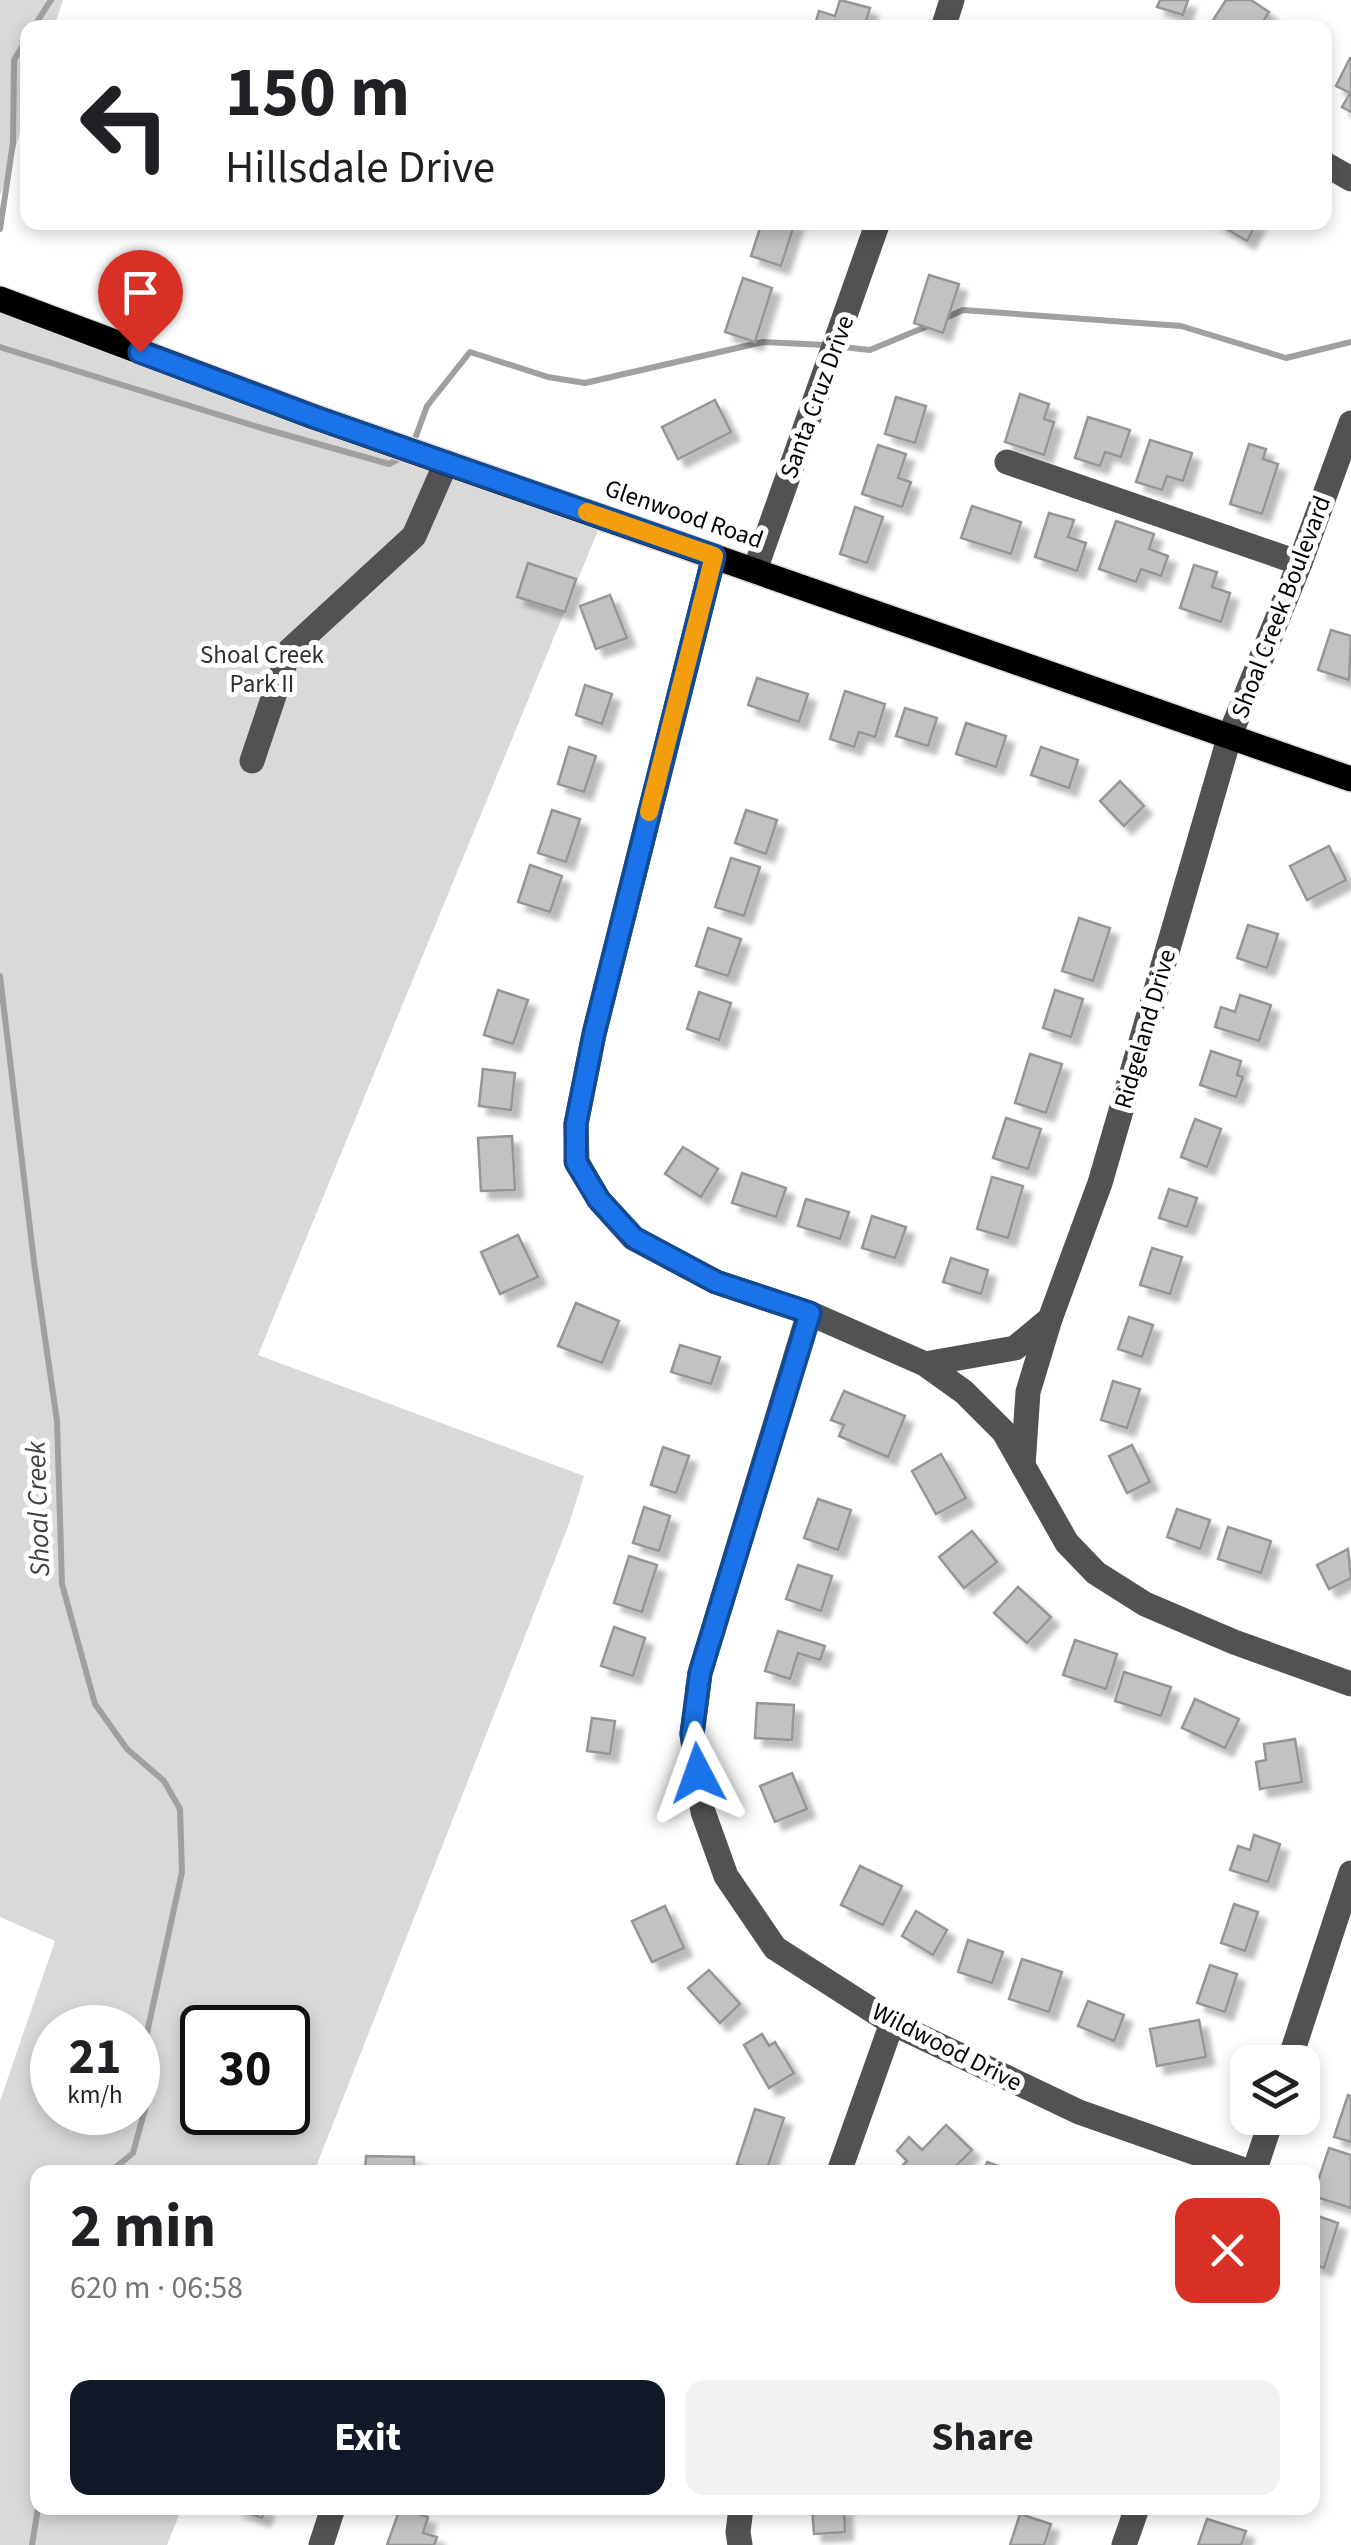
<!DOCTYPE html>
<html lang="en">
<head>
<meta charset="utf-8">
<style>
  body { margin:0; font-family:"Source Sans 3",sans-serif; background:#f2f2f2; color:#202124; height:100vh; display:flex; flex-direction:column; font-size:38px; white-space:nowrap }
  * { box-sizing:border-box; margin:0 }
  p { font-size:32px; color:#757577 }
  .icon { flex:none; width:55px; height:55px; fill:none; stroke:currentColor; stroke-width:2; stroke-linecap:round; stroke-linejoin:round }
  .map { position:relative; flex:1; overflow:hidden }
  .details { position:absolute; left:30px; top:2165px; width:1290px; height:350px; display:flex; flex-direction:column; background:#fff; border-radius:20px; box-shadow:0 5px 15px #0003 }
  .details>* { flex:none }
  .guide { position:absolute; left:20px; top:20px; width:1312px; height:210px; border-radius:20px; box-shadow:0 5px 15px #0003; background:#fff; color:#202124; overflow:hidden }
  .fabs { position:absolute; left:1230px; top:2045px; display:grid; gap:20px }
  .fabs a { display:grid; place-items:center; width:90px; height:90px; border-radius:20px; background:#fff; box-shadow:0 5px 15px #0003; font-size:50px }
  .speed { position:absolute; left:30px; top:2005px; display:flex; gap:20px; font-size:50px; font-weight:700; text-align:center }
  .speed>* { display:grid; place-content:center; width:130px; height:130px; border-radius:50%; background:#fff; box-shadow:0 5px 15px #0003; line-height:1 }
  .speed small { font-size:25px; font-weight:400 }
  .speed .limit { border:5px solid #111; border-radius:15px; background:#fff; color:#111 }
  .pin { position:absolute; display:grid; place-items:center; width:85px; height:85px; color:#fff; margin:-102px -42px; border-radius:50% 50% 50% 0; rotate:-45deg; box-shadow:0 0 10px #0007 }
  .pin .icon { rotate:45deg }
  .me { position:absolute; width:110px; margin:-55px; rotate:356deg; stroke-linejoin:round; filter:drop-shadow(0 0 8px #0008) }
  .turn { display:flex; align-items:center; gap:35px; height:210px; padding:0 40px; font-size:45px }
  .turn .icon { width:130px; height:130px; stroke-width:2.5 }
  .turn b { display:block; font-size:70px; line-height:85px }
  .round { display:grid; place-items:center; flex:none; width:105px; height:105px; border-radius:20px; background:#f2f2f2 }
  .head { display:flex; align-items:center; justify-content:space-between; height:170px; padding:0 40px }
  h1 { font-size:60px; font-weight:700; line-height:75px }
  .action { display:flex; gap:20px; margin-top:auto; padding:20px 40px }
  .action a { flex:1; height:115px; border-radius:20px; background:#111827; color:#fff; font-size:40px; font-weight:700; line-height:115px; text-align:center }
  .action a+a { background:#f2f2f2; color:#202124 }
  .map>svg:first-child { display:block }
</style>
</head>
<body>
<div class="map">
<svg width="1351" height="2545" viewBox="0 0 1351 2545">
  <defs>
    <filter id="shadow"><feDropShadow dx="8" dy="8" stdDeviation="2.5" flood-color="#0004"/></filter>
  </defs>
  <rect width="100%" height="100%" fill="#fff"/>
  <!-- green -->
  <g fill="#d9d9d9" fill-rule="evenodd">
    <polygon points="0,0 63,0 54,27 28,28 27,111 0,196"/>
    <path d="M0 306 604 516 258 1355 584 1476 569 1524 314 2172H38V2508H182L167 2545H0V2101L55 1941 0 1917ZM52 2028H138V2112H52ZM202 2028H288V2112H202Z"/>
  </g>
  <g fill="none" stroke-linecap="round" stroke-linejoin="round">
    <!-- stream -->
    <g stroke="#a0a0a0" stroke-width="6">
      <polyline points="33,28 51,0"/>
      <polyline points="0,229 13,143 14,60 28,37"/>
      <polyline points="941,320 963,310 1181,326 1286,358 1351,342"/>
      <polyline points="0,347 258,427 389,464 404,456"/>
      <polyline points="843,347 870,350 930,325"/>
      <polyline points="412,447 427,406 470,352 548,377 585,383 763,342 825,345"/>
      <polyline points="0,976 34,1262 57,1421 62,1584 95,1704 127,1749 164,1781 180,1809 182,1872 147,2033 147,2102 133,2153 110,2172"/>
      <polyline points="38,2382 34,2475 38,2506"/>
      <polyline points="32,2545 38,2508"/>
    </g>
  </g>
  <!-- building -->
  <g fill="#c2c2c2" stroke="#969696" stroke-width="2.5" filter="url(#shadow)">
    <polygon points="840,0 870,8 864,28 814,28 819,11 835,16"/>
    <polygon points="1160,0 1188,0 1183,15 1157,7"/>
    <polygon points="1226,0 1251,0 1269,12 1259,28 1208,28"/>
    <polygon points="1350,58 1351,58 1351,112 1342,107 1350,93 1336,86"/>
    <polygon points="762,222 795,222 781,266 751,256"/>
    <polygon points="1215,222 1257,222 1247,241"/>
    <polygon points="929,275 959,284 943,333 914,323"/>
    <polygon points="743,278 772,288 755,342 725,332"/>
    <polygon points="1020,394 1049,404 1044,419 1054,422 1044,455 1005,442"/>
    <polygon points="896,397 926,406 915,443 885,434"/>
    <polygon points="715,400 731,432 678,459 662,427"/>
    <polygon points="1088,417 1130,430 1121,457 1105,452 1100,466 1075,458"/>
    <polygon points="1150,440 1192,453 1183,481 1167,476 1162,490 1136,482"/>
    <polygon points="1249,444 1266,449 1263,459 1278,464 1262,514 1230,504"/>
    <polygon points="878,445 906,454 898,478 911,482 902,507 862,494"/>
    <polygon points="972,506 1021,522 1011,554 961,538"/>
    <polygon points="855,507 883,517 867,563 840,554"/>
    <polygon points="1049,513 1074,520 1068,537 1086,543 1077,571 1035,557"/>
    <polygon points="1116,521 1154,534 1149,549 1168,556 1161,576 1141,569 1136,582 1099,569"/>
    <polygon points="528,563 576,579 565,612 517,597"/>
    <polygon points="1194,565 1217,572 1212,587 1230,593 1221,622 1180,608"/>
    <polygon points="610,595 627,638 596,649 580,606"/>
    <polygon points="1331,630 1351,636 1349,680 1318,670"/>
    <polygon points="757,678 808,694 799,722 748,705"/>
    <polygon points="585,685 612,694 602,724 576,715"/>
    <polygon points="845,691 885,704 875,737 859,732 854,747 830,739"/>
    <polygon points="905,708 937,718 928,746 896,736"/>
    <polygon points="966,723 1006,736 996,767 956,754"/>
    <polygon points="569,747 596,756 584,792 558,784"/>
    <polygon points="1041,747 1078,760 1069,788 1031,775"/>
    <polygon points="1120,781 1144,806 1124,826 1100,801"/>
    <polygon points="552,810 580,819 566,862 538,853"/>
    <polygon points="746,810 777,820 766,854 735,843"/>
    <polygon points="1329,846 1346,880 1307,900 1290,866"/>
    <polygon points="731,858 760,867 744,916 715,907"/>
    <polygon points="530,865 562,876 550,912 518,902"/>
    <polygon points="1079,918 1110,928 1093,981 1062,971"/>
    <polygon points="1248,925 1278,934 1267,968 1237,958"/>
    <polygon points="708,928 741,939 728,976 696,966"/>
    <polygon points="498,990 528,1000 513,1044 484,1035"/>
    <polygon points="1055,990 1083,999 1071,1037 1043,1028"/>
    <polygon points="699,992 731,1003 719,1040 687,1029"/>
    <polygon points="1240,995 1271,1005 1259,1041 1215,1027 1221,1007 1235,1012"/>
    <polygon points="1211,1051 1241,1061 1237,1075 1243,1077 1236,1097 1200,1085"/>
    <polygon points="1030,1054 1062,1064 1046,1113 1015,1103"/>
    <polygon points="483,1069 515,1073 511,1110 479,1106"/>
    <polygon points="1006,1118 1041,1129 1028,1169 993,1158"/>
    <polygon points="1195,1119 1221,1129 1207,1167 1181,1157"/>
    <polygon points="512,1136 515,1190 481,1191 478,1138"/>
    <polygon points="683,1147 718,1169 701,1197 665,1174"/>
    <polygon points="742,1173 786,1188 776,1217 732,1203"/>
    <polygon points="992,1177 1023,1186 1008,1238 977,1229"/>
    <polygon points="1169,1189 1197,1198 1187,1227 1159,1218"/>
    <polygon points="806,1199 849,1212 840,1239 798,1226"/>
    <polygon points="872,1216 906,1227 895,1258 862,1248"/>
    <polygon points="518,1235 538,1277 500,1294 481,1252"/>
    <polygon points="1152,1248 1182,1257 1170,1294 1140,1285"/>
    <polygon points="951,1258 988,1270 981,1294 943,1282"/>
    <polygon points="576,1303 619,1321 602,1363 558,1346"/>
    <polygon points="1129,1317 1153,1325 1142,1357 1118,1349"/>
    <polygon points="680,1345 720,1357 711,1384 671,1372"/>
    <polygon points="1113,1381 1140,1389 1127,1428 1101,1420"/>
    <polygon points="844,1391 905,1416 888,1457 839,1436 844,1425 831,1420"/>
    <polygon points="1132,1445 1150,1482 1127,1493 1109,1456"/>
    <polygon points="663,1447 689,1456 676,1493 651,1485"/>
    <polygon points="941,1454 966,1498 936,1514 912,1471"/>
    <polygon points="818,1499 851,1510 838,1550 804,1538"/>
    <polygon points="644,1507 670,1516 659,1551 633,1543"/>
    <polygon points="1177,1509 1210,1520 1200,1549 1167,1537"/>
    <polygon points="1228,1527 1271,1541 1261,1573 1218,1559"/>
    <polygon points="972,1531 997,1562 964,1588 939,1557"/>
    <polygon points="1348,1549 1351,1578 1329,1589 1317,1565"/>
    <polygon points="629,1556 657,1565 642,1612 614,1603"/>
    <polygon points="798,1565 832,1576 821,1611 786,1599"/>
    <polygon points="1018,1587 1051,1617 1027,1643 994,1613"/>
    <polygon points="614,1627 645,1638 633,1676 601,1666"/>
    <polygon points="778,1631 825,1646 820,1660 798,1653 790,1679 765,1671"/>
    <polygon points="1075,1640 1117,1654 1106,1689 1063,1675"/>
    <polygon points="1124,1672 1171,1687 1161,1716 1115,1701"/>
    <polygon points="1195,1699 1239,1719 1225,1748 1182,1728"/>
    <polygon points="757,1703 794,1705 792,1740 755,1738"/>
    <polygon points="592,1718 615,1721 610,1754 587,1751"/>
    <polygon points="1295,1739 1302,1782 1260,1789 1256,1762 1266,1760 1264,1744"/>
    <polygon points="792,1773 807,1809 775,1822 760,1786"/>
    <polygon points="1254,1835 1280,1844 1268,1882 1230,1870 1238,1846 1250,1850"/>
    <polygon points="860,1866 902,1886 883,1925 841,1905"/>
    <polygon points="1234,1904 1258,1912 1245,1951 1221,1943"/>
    <polygon points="665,1906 684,1948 652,1962 632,1921"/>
    <polygon points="916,1911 947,1930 933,1955 902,1936"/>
    <polygon points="968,1940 1003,1952 992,1983 958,1972"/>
    <polygon points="1022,1959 1062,1972 1049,2012 1009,1999"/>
    <polygon points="1210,1965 1237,1974 1225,2012 1197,2003"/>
    <polygon points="709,1970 740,2004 720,2023 688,1988"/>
    <polygon points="1088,2001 1124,2015 1114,2041 1078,2026"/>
    <polygon points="1199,2020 1206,2057 1157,2066 1150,2029"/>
    <polygon points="762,2034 769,2046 775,2042 794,2073 769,2088 744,2045"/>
    <polygon points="1348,2095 1351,2096 1351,2142 1334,2137"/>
    <polygon points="755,2109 784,2118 766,2172 737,2164"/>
    <polygon points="946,2125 972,2150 950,2172 903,2172 899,2169 907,2161 897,2151 909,2137 922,2150"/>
    <polygon points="1329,2148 1351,2155 1351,2208 1313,2196"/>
    <polygon points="366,2156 414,2157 414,2172 365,2172"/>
    <polygon points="987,2162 1010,2170 1010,2172 984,2172"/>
    <polygon points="1312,2214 1338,2223 1324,2268 1312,2264"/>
    <polygon points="234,2508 266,2508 262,2518"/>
    <polygon points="400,2508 428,2517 423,2533 437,2537 434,2545 387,2545"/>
    <polygon points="812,2508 844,2508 845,2532 814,2534"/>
    <polygon points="1020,2514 1051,2524 1044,2545 1010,2545"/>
    <polygon points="1207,2519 1246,2531 1241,2545 1198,2545"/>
  </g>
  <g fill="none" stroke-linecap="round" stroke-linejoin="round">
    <!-- major casing -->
    <g stroke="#dbdbdb" stroke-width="28">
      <polyline id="major" points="0,299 314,417 1351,779"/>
    </g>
    <!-- minor -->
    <g stroke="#525252" stroke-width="25">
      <polyline points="943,28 952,0"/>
      <polyline points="1325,164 1351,179"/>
      <polyline points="1007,462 1300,563"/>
      <polyline points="714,556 594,1034 576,1124 577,1162 599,1200 633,1238 716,1282 809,1313 925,1364 964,1392 1004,1432 1067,1543 1096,1573 1145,1604 1234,1642 1351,1684"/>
      <polyline points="755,570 878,222"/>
      <polyline points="252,761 289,651 414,536 446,463"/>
      <polyline points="809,1313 700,1673 692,1734 703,1812 726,1876 775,1948 892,2023 1079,2112 1250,2172"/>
      <polyline points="925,1364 1015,1348 1050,1319 1100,1183 1230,735 1300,563 1351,423"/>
      <polyline points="1023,1466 1028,1392 1050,1319"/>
      <polyline points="1289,2062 1351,1873"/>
      <polyline points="839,2172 892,2023"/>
      <polyline points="1254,2172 1272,2118"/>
      <polyline points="321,2545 333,2508"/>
      <polyline points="740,2545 738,2532 741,2508"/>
      <polyline points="1124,2545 1137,2508"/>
    </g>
    <!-- major -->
    <use href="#major" stroke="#000" stroke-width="25"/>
  </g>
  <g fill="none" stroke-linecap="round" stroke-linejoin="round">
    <!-- route casing -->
    <g stroke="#114b97" stroke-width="25">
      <polyline id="route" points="140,352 314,417 714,556 594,1034 576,1124 576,1162 599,1200 634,1238 716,1282 810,1313 700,1673 692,1734 698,1773"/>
    </g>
    <!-- route -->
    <use href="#route" stroke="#1a73e8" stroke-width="18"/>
    <!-- slow -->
    <polyline stroke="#f59e0b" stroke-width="18" points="587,512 714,556 649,812"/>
  </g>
  <g text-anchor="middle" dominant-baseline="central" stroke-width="10" stroke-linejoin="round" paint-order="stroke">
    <!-- street labels -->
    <g font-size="25" fill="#000" stroke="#fff">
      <text transform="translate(817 397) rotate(-70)">Santa Cruz Drive</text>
      <text transform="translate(684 514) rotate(19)">Glenwood Road</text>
      <text transform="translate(1281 607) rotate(-69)">Shoal Creek Boulevard</text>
      <text transform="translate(1145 1029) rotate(-74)">Ridgeland Drive</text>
      <text transform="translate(947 2047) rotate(27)">Wildwood Drive</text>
    </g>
    <!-- park labels -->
    <g font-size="25" fill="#303030" stroke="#fff">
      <text x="262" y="655">Shoal Creek<tspan x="262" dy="29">Park II</tspan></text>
    </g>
    <!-- water labels -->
    <g font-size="28" font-style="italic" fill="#414141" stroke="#fff">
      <text transform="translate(38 1509) rotate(-92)">Shoal Creek</text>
    </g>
  </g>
</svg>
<div class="fabs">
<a><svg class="icon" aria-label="layers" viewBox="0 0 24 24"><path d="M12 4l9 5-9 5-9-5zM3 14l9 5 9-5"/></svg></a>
</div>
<div class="speed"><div>21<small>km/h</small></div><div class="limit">30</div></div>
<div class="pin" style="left:140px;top:352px;background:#d93025"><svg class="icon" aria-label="arrive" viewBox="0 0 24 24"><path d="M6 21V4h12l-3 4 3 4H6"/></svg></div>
<svg class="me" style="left:698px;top:1773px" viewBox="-20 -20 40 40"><path d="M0-17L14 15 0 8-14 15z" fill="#1a73e8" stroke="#fff" stroke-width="4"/></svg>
<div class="guide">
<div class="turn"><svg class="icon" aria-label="left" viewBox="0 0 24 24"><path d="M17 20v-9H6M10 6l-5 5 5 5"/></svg><div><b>150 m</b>Hillsdale Drive</div></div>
</div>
<section class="details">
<div class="head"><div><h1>2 min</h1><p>620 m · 06:58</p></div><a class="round" style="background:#d93025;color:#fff"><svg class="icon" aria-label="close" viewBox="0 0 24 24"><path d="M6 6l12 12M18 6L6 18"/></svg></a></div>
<div class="action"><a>Exit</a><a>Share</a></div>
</section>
</div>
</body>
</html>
